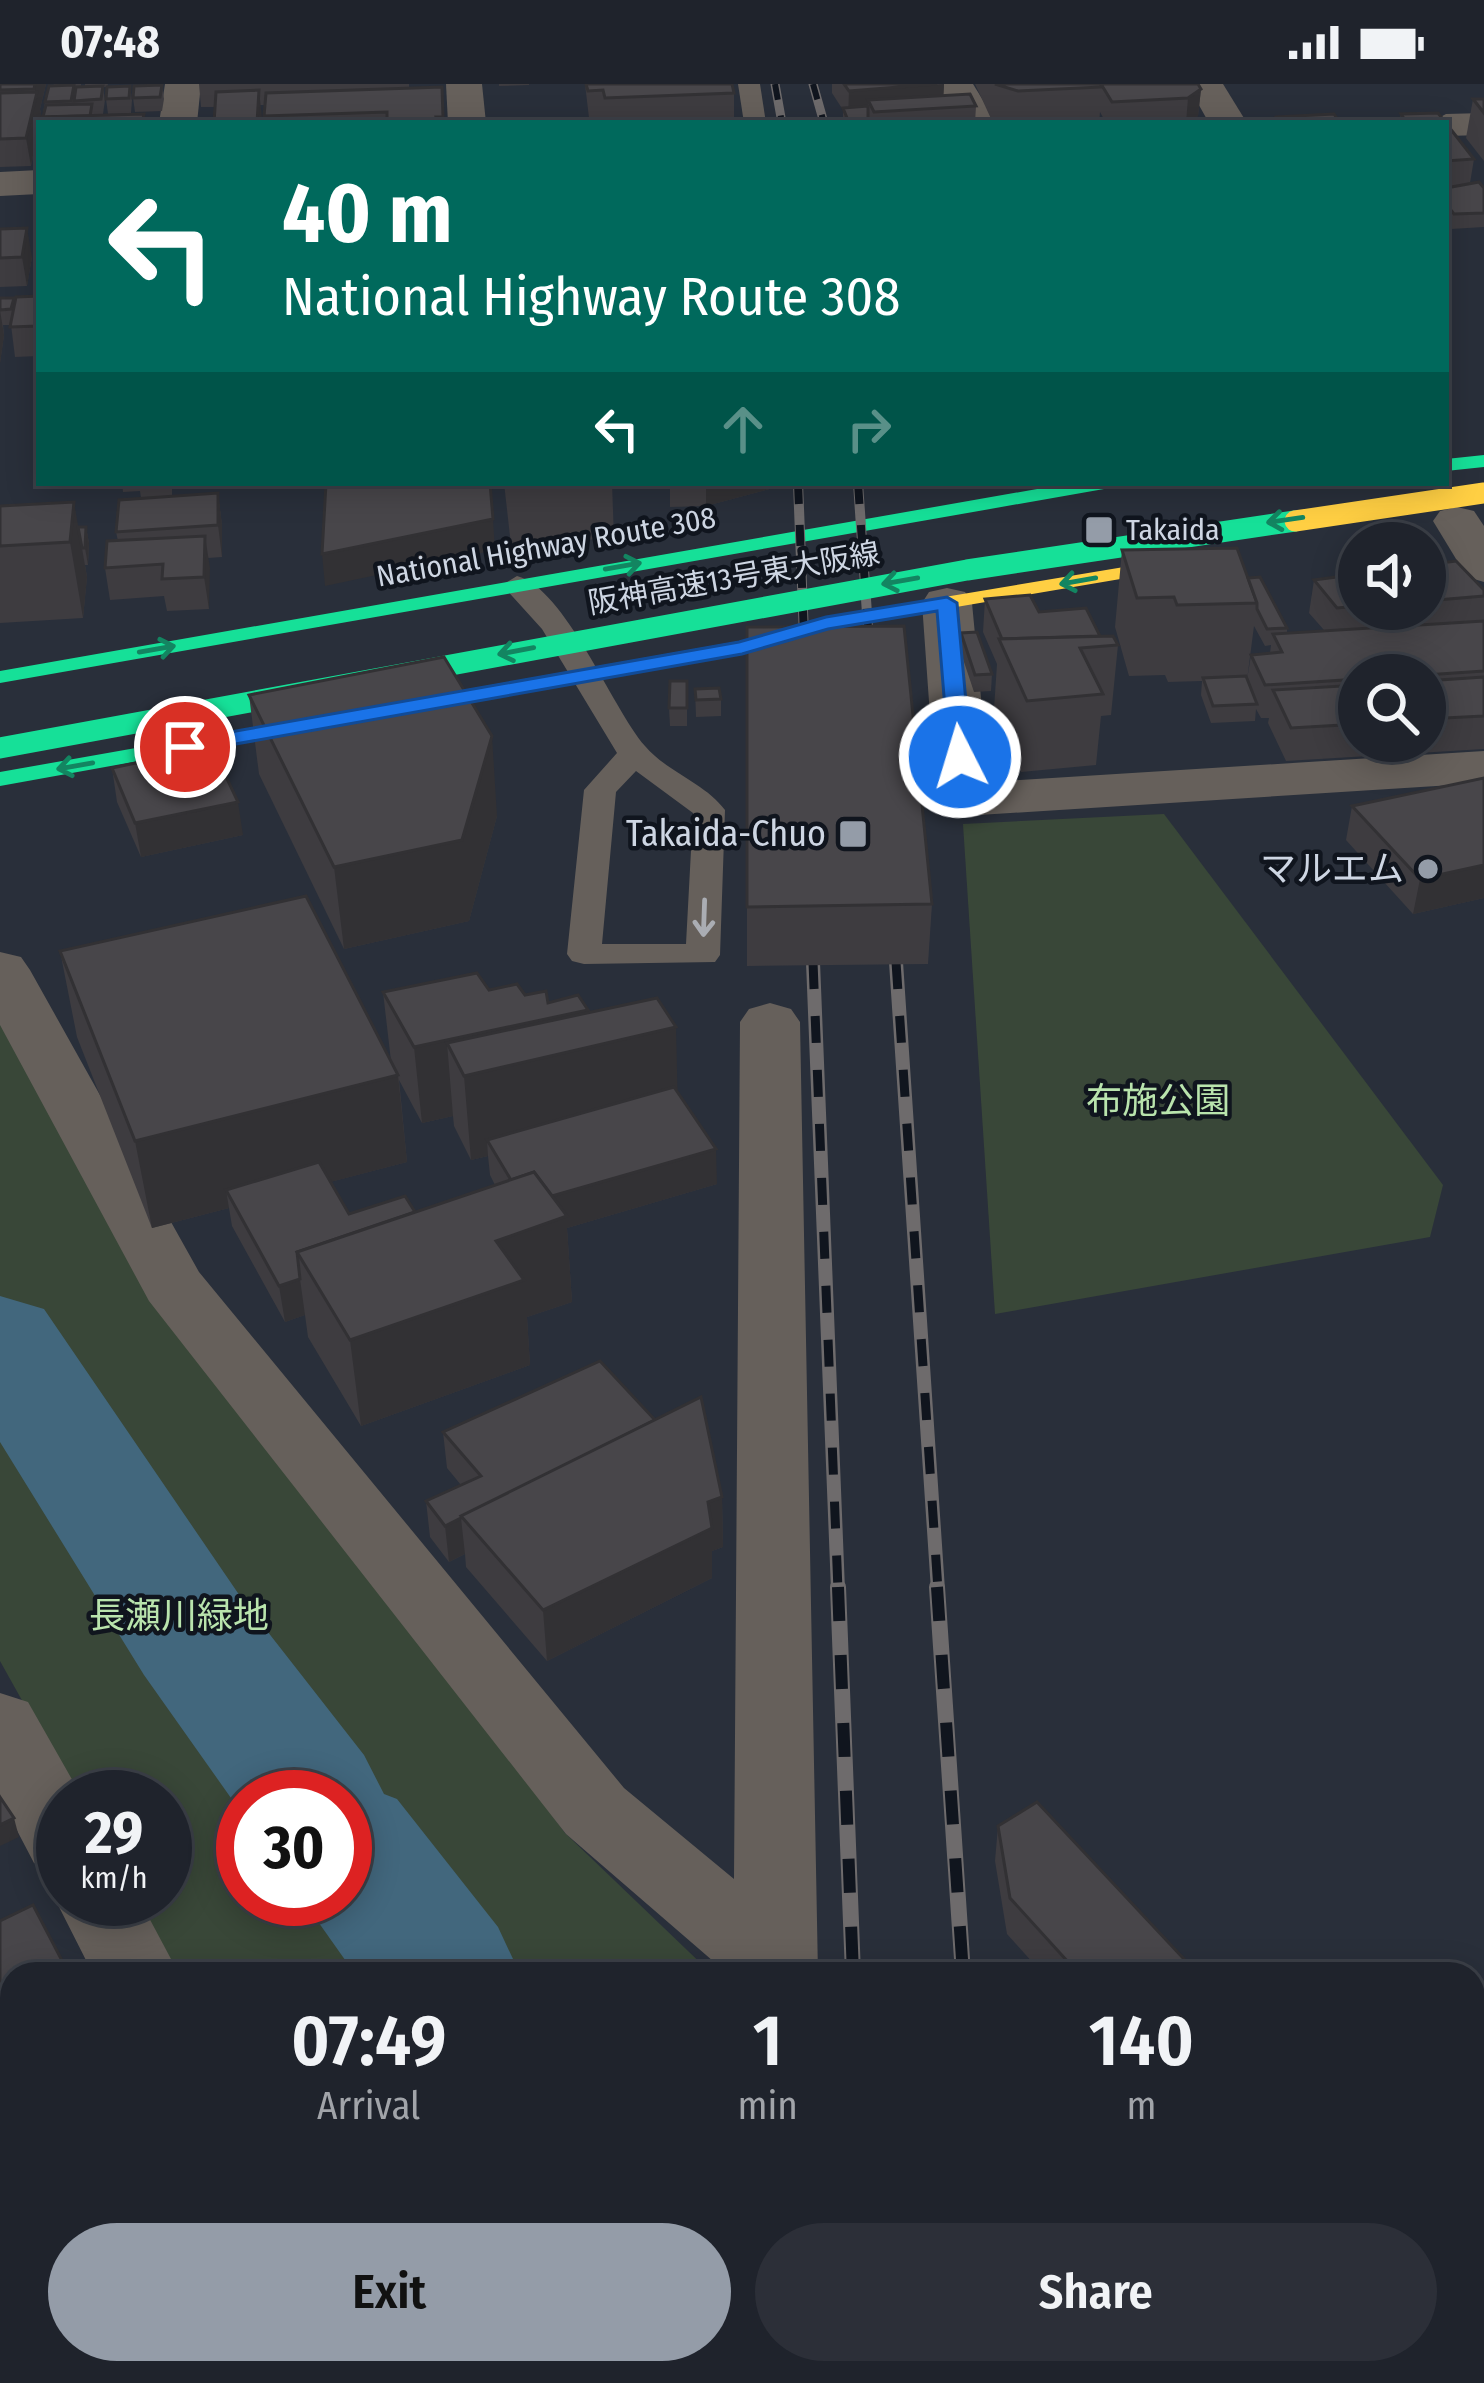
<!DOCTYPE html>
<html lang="en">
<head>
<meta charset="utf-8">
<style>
  body { margin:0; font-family:"Fira Sans Condensed","Noto Sans JP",sans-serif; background:#2c2f38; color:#f1f3f6; height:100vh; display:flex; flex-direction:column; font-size:45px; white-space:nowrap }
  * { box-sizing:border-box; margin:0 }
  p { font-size:39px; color:#a1a4a9 }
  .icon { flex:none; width:66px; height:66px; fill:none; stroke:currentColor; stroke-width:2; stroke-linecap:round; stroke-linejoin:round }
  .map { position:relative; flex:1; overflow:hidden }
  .drawer { position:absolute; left:0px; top:1878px; width:1485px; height:423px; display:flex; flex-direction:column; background:#1f232c; border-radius:36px 36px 0 0; box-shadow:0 6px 30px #0003,0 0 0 3px #3c4048 }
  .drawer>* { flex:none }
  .hud { position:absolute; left:36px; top:36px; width:1413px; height:366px; border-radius:0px; box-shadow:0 6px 30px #0003,0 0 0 3px #3c4048; background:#00695c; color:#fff; overflow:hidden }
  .buttons { position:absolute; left:1338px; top:438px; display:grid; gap:24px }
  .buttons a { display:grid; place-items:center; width:108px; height:108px; border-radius:50%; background:#1f232c; box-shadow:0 6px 30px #0003,0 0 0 3px #3c4048; font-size:60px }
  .speed { position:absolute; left:36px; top:1686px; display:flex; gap:24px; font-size:60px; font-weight:700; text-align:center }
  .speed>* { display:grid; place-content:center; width:156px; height:156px; border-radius:50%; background:#1f232c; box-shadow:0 6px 30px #0003,0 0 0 3px #3c4048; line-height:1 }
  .speed small { font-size:30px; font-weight:400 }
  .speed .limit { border:18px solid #d22; background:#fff; color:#111 }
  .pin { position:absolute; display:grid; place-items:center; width:102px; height:102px; color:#fff; margin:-51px; border:6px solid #fff; border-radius:50%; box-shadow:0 3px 12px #0007 }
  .me { position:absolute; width:132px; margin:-66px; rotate:355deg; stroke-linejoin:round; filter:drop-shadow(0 0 9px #0008) }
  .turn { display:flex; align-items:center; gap:42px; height:252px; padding:0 48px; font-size:54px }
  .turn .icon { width:156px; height:156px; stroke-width:2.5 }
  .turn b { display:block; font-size:84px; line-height:102px }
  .lanes { display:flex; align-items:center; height:114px; padding:0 48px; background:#0003; justify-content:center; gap:60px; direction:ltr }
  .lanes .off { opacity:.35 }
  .eta { display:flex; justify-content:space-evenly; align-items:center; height:204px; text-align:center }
  .eta b { font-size:72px; font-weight:600; line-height:84px }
  .primary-button { display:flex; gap:24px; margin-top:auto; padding:24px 48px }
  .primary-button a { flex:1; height:138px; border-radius:72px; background:#949ca8; color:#111; font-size:48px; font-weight:600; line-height:138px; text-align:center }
  .primary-button a+a { background:#2c2f38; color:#f1f3f6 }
  .status { display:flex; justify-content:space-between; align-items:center; height:84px; padding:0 60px; background:#1f232c; direction:ltr }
  .status svg { height:33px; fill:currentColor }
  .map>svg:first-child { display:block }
</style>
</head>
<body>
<div class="status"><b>07:48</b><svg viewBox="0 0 49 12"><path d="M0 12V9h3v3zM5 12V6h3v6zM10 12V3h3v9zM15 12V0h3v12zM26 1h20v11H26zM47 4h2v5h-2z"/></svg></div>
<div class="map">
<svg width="1484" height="2299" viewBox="0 0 1484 2299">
  <rect width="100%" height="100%" fill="#292f3a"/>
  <!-- green -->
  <g fill="#394738" fill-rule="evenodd">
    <polygon points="1164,730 1443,1101 1430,1153 995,1230 963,740"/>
    <path d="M0 925 458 1601 565 1749 712 1890H179L133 1815H165V1713H76L0 1577ZM243 1713H345V1815H243Z"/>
    <polygon points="467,2289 734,2289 734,2299 475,2299"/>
  </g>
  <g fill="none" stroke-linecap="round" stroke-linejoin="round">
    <!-- river -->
    <polygon fill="#42677d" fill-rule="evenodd" points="0,1212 44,1225 242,1515 364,1671 384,1710 397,1715 498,1843 520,1890 355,1890 302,1815 345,1815 345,1713 243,1713 243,1731 144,1591 0,1358"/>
    <!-- lane -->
    <g fill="#66605b" fill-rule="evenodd">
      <polygon points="738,0 760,0 766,39 744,39"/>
      <path d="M517 492C565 504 612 624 645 662 667 688 705 699 725 726L720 871 715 878 584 880 572 877 567 870 584 706 617 669 542 545 502 501ZM636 687 693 729 686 860H602L616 708Z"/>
    </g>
    <!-- street -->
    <g fill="#66605b" fill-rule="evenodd">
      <polygon points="165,0 201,0 197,39 159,39"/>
      <polygon points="446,0 482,0 486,39 448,39"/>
      <polygon points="937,0 973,0 997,39 959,39"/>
      <polygon points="1187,0 1223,0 1247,39 1209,39"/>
      <polygon points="1484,29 1484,51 1446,52 1446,39 1429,39 1446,30"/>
      <polygon points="39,86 39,110 0,112 0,88"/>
      <polygon points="1457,423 1474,427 1484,442 1484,498 1467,493 1433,437 1440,427"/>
      <polygon points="947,504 965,508 972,519 989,698 1484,667 1484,699 963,732 944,728 936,716 922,519 929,508"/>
      <polygon points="0,868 21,873 30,886 199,1188 624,1704 734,1795 740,938 749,925 770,919 791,925 800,938 818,1890 728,1890 566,1750 149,1217 0,941"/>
      <polygon points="0,1609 28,1618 82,1713 63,1713 63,1789 34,1779 0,1714"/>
      <polygon points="63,1798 63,1815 139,1815 179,1890 93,1890 55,1815"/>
      <polygon points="369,2289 468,2289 473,2299 374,2299"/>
      <rect x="726" y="2289" width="96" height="10"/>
    </g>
    <!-- fast -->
    <g fill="#16e098" fill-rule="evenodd">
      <polygon points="1484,371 1484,383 1446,387 1446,375"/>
      <polygon points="1071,399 1114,399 1104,405 0,599 0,587"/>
      <polygon points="740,557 747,559 747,567 0,702 0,688"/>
    </g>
    <!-- slow -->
    <polygon fill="#ffcf43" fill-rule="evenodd" points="1190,472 1197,474 1197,482 827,545 740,569 730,563 825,533"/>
    <!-- rail-far3 casing -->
    <g stroke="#6e6b6c" stroke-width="9">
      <g id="rail-far3">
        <polyline points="775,0 782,39"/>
        <polyline points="813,0 824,39"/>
      </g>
    </g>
    <!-- rail-far2 casing -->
    <g stroke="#6e6b6c" stroke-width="10">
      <g id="rail-far2">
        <polyline points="798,399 805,577"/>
        <polyline points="858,399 870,573"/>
        <polyline points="812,847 813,881"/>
        <polyline points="894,847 896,881"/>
      </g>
    </g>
    <!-- rail-far1 casing -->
    <g stroke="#6e6b6c" stroke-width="14">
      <g id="rail-far1">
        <polyline points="813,878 838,1506"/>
        <polyline points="896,878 938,1506"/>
      </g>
    </g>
    <!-- rail casing -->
    <g stroke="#6e6b6c" stroke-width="16">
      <g id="rail">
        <polyline points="838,1503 853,1890"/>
        <polyline points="937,1503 963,1890"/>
        <polyline points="871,2289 871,2299"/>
        <polyline points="990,2289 990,2299"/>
      </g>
    </g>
    <!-- rail-far3 -->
    <use href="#rail-far3" stroke="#10151e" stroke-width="6" stroke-dasharray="16" stroke-linecap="butt"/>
    <!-- rail-far2 -->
    <use href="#rail-far2" stroke="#10151e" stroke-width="8" stroke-dasharray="21" stroke-linecap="butt"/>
    <!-- rail-far1 -->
    <use href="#rail-far1" stroke="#10151e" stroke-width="9" stroke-dasharray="27" stroke-linecap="butt"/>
    <!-- rail -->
    <use href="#rail" stroke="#10151e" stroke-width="12" stroke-dasharray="34" stroke-linecap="butt"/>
    <!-- fast-bridge -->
    <polyline stroke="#16e098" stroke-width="21" points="0,664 967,486 1295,437"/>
    <!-- slow-bridge -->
    <polyline stroke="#ffcf43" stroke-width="21" points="1295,437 1484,409"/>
  </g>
  <!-- wall -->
  <g fill="#3e3c40" fill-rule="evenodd">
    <polygon points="0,0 46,0 40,25 42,35 31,82 0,83"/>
    <polygon points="54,0 81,0 81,3 85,3 85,0 108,0 107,3 103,3 105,16 103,30 41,39 45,18"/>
    <polygon points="199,0 409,0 409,4 442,3 444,39 265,39 265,21 260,21 261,39 215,23 201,23"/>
    <polygon points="499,0 529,0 529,1 499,2"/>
    <polygon points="585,0 732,0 734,9 734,37 605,39 604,33 589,34"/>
    <polygon points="832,0 944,0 943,11 976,22 975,39 843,39 843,26 832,9"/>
    <polygon points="975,0 1198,0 1201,5 1198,32 1188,39 1106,39 1100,28 1099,39 993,39"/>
    <polygon points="162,1 164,15 162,27 135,28 133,14"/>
    <polygon points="130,2 132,16 131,29 108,30 106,15"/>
    <polygon points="1473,15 1484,15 1484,77 1466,54"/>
    <polygon points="1438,29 1474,75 1470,99 1479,98 1484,104 1484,143 1451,145 1446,138 1446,39 1399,39 1401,30"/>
    <polygon points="0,145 32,173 27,202 0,203"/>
    <polygon points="39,212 39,272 15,273 11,241 3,241 4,251 0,279 0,214 15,219"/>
    <polygon points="122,399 245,399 172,405 172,412 218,409 222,441 222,473 208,474 209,525 167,527 164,512 110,516 105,484 118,457 116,448 141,414 140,407 123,408"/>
    <polygon points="504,399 612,399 614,454 511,461"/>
    <polygon points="670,399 773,399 773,404 706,422 670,423"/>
    <polygon points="0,422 78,443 86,443 89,459 88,481 85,481 87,493 83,534 0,539"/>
    <path d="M1122 466 1248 494 1287 544V549L1324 546 1309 529 1314 496 1359 490V525H1425V481L1484 506V665L1286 677 1268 639 1269 634H1261L1256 625 1255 637 1211 639 1201 611 1202 597 1168 598 1165 591 1129 592 1115 543ZM1254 542 1265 562 1271 561 1270 569 1251 571 1247 596ZM1359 591H1425V657H1359Z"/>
    <polygon points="985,515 1039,528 1118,561 1111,631 1101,632 1096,681 1021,688 994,625 997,580 983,548"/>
    <polygon points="747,543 932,820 928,880 747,882"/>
    <polygon points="961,549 992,590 991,607 974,608 960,566"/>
    <polygon points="687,597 687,642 670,642 669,624"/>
    <polygon points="695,605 721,615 721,632 696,633"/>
    <polygon points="249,611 497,732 469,837 344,865 259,690"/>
    <polygon points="112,684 243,751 141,773 117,718"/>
    <polygon points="1484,694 1484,814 1413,830 1346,756 1352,722"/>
    <path d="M60 867 391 977 383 908 489 906 525 911 588 929 677 1008 717 1100 567 1144 572 1218 527 1233 530 1281 361 1342 308 1253 305 1231 285 1238 232 1142 229 1124 152 1144 77 953ZM399 996 422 1039 453 1032 454 1042 471 1076 488 1072 490 1091 495 1101 415 1128 349 1130 330 1098 407 1078Z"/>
    <polygon points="443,1348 722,1413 723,1463 712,1467 712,1494 547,1577 466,1483 465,1470 449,1478 430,1453 426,1417 461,1401 447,1384"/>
    <polygon points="998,1742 1198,1890 1043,1890 1007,1850 995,1777"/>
    <polygon points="1027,2289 1473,2289 1484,2299 1028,2299"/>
  </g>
  <!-- shaded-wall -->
  <g fill="#323134">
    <polygon points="35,0 46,0 40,25 42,35 39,39 31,82 26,54 35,15"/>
    <polygon points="944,0 943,24 868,16 868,33 848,34 849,7"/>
    <polygon points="1201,5 1198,32 1186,39 1188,14"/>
    <polygon points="259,6 262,34 261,39 257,39"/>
    <polygon points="27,144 32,173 27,202 22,173"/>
    <polygon points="0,226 4,251 0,279"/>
    <polygon points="706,399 773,399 773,404 706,422"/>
    <polygon points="218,409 222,441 222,473 218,441"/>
    <polygon points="74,418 87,493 83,534 70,458"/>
    <polygon points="493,435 495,466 325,502 322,470"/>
    <polygon points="86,443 89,459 88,481 85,464"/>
    <polygon points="205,452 210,484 209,525 204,493"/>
    <polygon points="492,652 497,732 469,837 344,865 334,783"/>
    <polygon points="238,718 243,751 141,773 135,739"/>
    <polygon points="1484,781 1484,814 1413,830 1420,795"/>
    <polygon points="588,926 590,963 676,943 678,1027 487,1056 488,1072 471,1076 464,992 447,959 453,1032 422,1039 414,963"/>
    <polygon points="398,991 407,1078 235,1123 226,1106 229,1124 152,1144 135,1057"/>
    <polygon points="716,1065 717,1100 567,1144 572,1218 527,1233 530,1281 361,1342 350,1256 496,1157 525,1120"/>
    <polygon points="300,1195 305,1231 285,1238 279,1202"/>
    <polygon points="722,1413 723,1463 712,1467 712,1494 547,1577 543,1526 708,1418"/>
    <polygon points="461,1434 465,1470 449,1478 445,1442"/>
    <polygon points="14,1734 19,1753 0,1762 0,1741"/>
    <polygon points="12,1951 12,1991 0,1997 0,1957"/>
    <polygon points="12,2127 12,2184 0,2191 0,2134"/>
    <polygon points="76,2289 167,2289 150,2299 59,2299"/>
  </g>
  <!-- building -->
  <g fill="#48464a" stroke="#323134" stroke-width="3">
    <polygon points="0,0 35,0 34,5 0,6"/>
    <polygon points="586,0 732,0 734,9 605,14 603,6 588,7"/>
    <polygon points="844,0 937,0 849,7"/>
    <polygon points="995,0 1100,0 1102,3 1018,7"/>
    <polygon points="1101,0 1198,0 1201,5 1188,14 1112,18"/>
    <polygon points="74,1 71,17 45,18 49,2"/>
    <polygon points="162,1 160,13 133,14 134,2"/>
    <polygon points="103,2 101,15 74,17 76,3"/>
    <polygon points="130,2 129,14 106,15 107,3"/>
    <polygon points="442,3 443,33 436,33 437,39 387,39 387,28 264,32 266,9"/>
    <polygon points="259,6 257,39 214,39 216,8"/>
    <polygon points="37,8 26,54 0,55 0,9"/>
    <polygon points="970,10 976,22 874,28 868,16"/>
    <polygon points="1473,15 1484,15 1484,29"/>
    <polygon points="92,20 90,32 43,33 46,21"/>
    <polygon points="868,22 868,39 849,39 843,24"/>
    <polygon points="1438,29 1474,75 1446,77 1446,39 1407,39 1401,30"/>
    <polygon points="144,30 142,39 41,39 42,33"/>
    <polygon points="1334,30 1340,39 1270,38 1276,33"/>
    <polygon points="1479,98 1484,104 1484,129 1454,130 1446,120 1446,104"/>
    <polygon points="27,144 22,173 0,174 0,145"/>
    <polygon points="39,212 39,242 10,243 16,213"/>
    <polygon points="0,214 14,214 11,225 0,226"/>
    <polygon points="326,399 490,399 493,435 322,470"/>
    <polygon points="218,409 218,441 116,448 119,416"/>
    <polygon points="74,418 70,458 0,462 0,422"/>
    <polygon points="78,443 86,443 85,464 82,464"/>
    <polygon points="205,452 204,493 162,495 163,480 105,484 107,457"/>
    <polygon points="1237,464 1257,519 1177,521 1174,513 1137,514 1122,466"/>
    <polygon points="1456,477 1484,506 1484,512 1425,517 1425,481"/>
    <polygon points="1359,490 1359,522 1337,524 1314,496"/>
    <polygon points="1260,493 1287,544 1267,545 1257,525 1257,519 1248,494"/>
    <polygon points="1030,511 1039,528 1086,524 1100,552 1002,555 985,515"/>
    <polygon points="1484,537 1484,587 1425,591 1359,591 1359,595 1265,601 1251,571 1282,568 1273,550"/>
    <polygon points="904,542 932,820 747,823 747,543"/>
    <polygon points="977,548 992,590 975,591 961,549"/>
    <polygon points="1113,552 1118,561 1080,564 1103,610 1027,617 999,555"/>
    <polygon points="444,573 492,652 462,756 334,783 249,611"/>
    <polygon points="1246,592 1257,620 1213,622 1203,594"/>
    <polygon points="1484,593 1484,632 1425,635 1425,597"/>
    <polygon points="670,597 687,597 687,624 669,624"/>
    <polygon points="1359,601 1359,640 1291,644 1273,606"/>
    <polygon points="719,604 721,615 696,616 695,605"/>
    <polygon points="212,663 238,718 135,739 112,684"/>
    <polygon points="1484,694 1484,781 1420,795 1352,722"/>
    <polygon points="306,812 398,991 135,1057 60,867"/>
    <polygon points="477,889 489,906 517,900 525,911 546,907 548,919 578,911 588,926 414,963 383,908"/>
    <polygon points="657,914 676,943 464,992 447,959"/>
    <polygon points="674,1003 716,1065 552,1112 534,1088 511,1096 487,1056"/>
    <polygon points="319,1078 349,1130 405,1112 415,1128 297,1168 300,1195 279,1202 226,1106"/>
    <polygon points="534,1088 567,1132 496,1157 524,1196 350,1256 297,1168"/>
    <polygon points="600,1277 655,1336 445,1442 426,1417 481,1392 443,1348"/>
    <polygon points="701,1313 722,1413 708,1418 712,1444 543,1526 461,1432"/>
    <polygon points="0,1713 14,1734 0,1741"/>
    <polygon points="1037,1718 1198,1890 1079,1890 1010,1814 998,1742"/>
    <polygon points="33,1821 69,1890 12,1890 12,1951 0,1957 0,1837"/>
    <polygon points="12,1963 12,2127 0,2134 0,1970"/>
    <polygon points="12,2148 12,2289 76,2289 59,2299 0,2299 0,2155"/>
    <polygon points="1473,2215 1484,2226 1484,2299 1041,2299 1040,2289 1473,2289"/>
  </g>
  <!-- one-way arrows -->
  <defs><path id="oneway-shaft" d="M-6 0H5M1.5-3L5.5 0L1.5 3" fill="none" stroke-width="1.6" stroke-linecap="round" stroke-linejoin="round" transform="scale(3)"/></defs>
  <g stroke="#138561">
    <use href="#oneway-shaft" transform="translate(1285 436) rotate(172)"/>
    <use href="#oneway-shaft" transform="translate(623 482) rotate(-10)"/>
    <use href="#oneway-shaft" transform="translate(900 497) rotate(170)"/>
    <use href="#oneway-shaft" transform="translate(1078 497) rotate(170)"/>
    <use href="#oneway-shaft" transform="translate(157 565) rotate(-10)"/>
    <use href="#oneway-shaft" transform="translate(516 567) rotate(169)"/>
    <use href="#oneway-shaft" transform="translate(75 682) rotate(170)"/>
  </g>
  <use stroke="#aaadb3" href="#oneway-shaft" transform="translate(704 834) rotate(92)"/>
  <!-- route -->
  <polygon fill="#1a73e8" stroke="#114b97" stroke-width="3" points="947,513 957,519 971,673 960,680 949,673 937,527 828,545 742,570 185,669 174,663 185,656 739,558 826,533"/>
  <!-- markers -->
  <g fill="#949ca8" stroke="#10151e" stroke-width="4.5">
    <rect x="1084" y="431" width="30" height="30" rx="6"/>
    <rect x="838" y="735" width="30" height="30" rx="6"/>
    <circle cx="1428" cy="785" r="12"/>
  </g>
  <g text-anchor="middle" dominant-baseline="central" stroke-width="9" stroke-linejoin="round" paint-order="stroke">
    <!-- far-poi labels -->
    <g font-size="30" fill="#ced6e3" stroke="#10151e" text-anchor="start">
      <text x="1126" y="446">Takaida</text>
    </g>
    <!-- far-street labels -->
    <g font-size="30" fill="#ced6e3" stroke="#10151e">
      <text transform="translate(546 463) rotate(-10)">National Highway Route 308</text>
      <text transform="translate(734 494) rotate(-10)">阪神高速13号東大阪線</text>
    </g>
    <!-- poi labels -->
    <g font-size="36" fill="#ced6e3" stroke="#10151e" text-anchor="end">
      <text x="826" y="750">Takaida-Chuo</text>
      <text x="1404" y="785">マルエム</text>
    </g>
    <!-- park labels -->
    <g font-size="36" fill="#b9e4ad" stroke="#10151e">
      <text x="1158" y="1017">布施公園</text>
      <text x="179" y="1532">長瀬川緑地</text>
    </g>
  </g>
</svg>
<div class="buttons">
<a><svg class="icon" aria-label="sound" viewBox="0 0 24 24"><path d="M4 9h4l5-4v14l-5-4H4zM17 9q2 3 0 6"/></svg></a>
<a><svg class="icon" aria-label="search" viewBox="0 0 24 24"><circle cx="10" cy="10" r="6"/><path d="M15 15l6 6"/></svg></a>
</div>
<div class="speed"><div>29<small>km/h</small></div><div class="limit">30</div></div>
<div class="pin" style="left:185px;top:663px;background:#d93025"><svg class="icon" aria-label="arrive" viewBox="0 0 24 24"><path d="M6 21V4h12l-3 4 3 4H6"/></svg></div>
<svg class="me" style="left:960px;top:673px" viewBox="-20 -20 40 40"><circle r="17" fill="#1a73e8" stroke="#fff" stroke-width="3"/><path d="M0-11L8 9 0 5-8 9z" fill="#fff"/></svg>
<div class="hud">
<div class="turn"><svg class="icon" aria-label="left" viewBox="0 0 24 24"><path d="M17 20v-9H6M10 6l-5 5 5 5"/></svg><div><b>40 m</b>National Highway Route 308</div></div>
<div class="lanes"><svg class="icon" aria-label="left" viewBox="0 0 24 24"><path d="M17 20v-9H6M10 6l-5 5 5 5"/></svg><svg class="icon off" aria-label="ahead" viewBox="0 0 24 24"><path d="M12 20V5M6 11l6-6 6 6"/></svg><svg class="icon off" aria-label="right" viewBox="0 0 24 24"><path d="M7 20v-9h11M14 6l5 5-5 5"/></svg></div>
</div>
<section class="drawer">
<div class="eta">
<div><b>07:49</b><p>Arrival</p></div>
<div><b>1</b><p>min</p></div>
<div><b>140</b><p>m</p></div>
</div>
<div class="primary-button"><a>Exit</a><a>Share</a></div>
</section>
</div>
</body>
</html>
